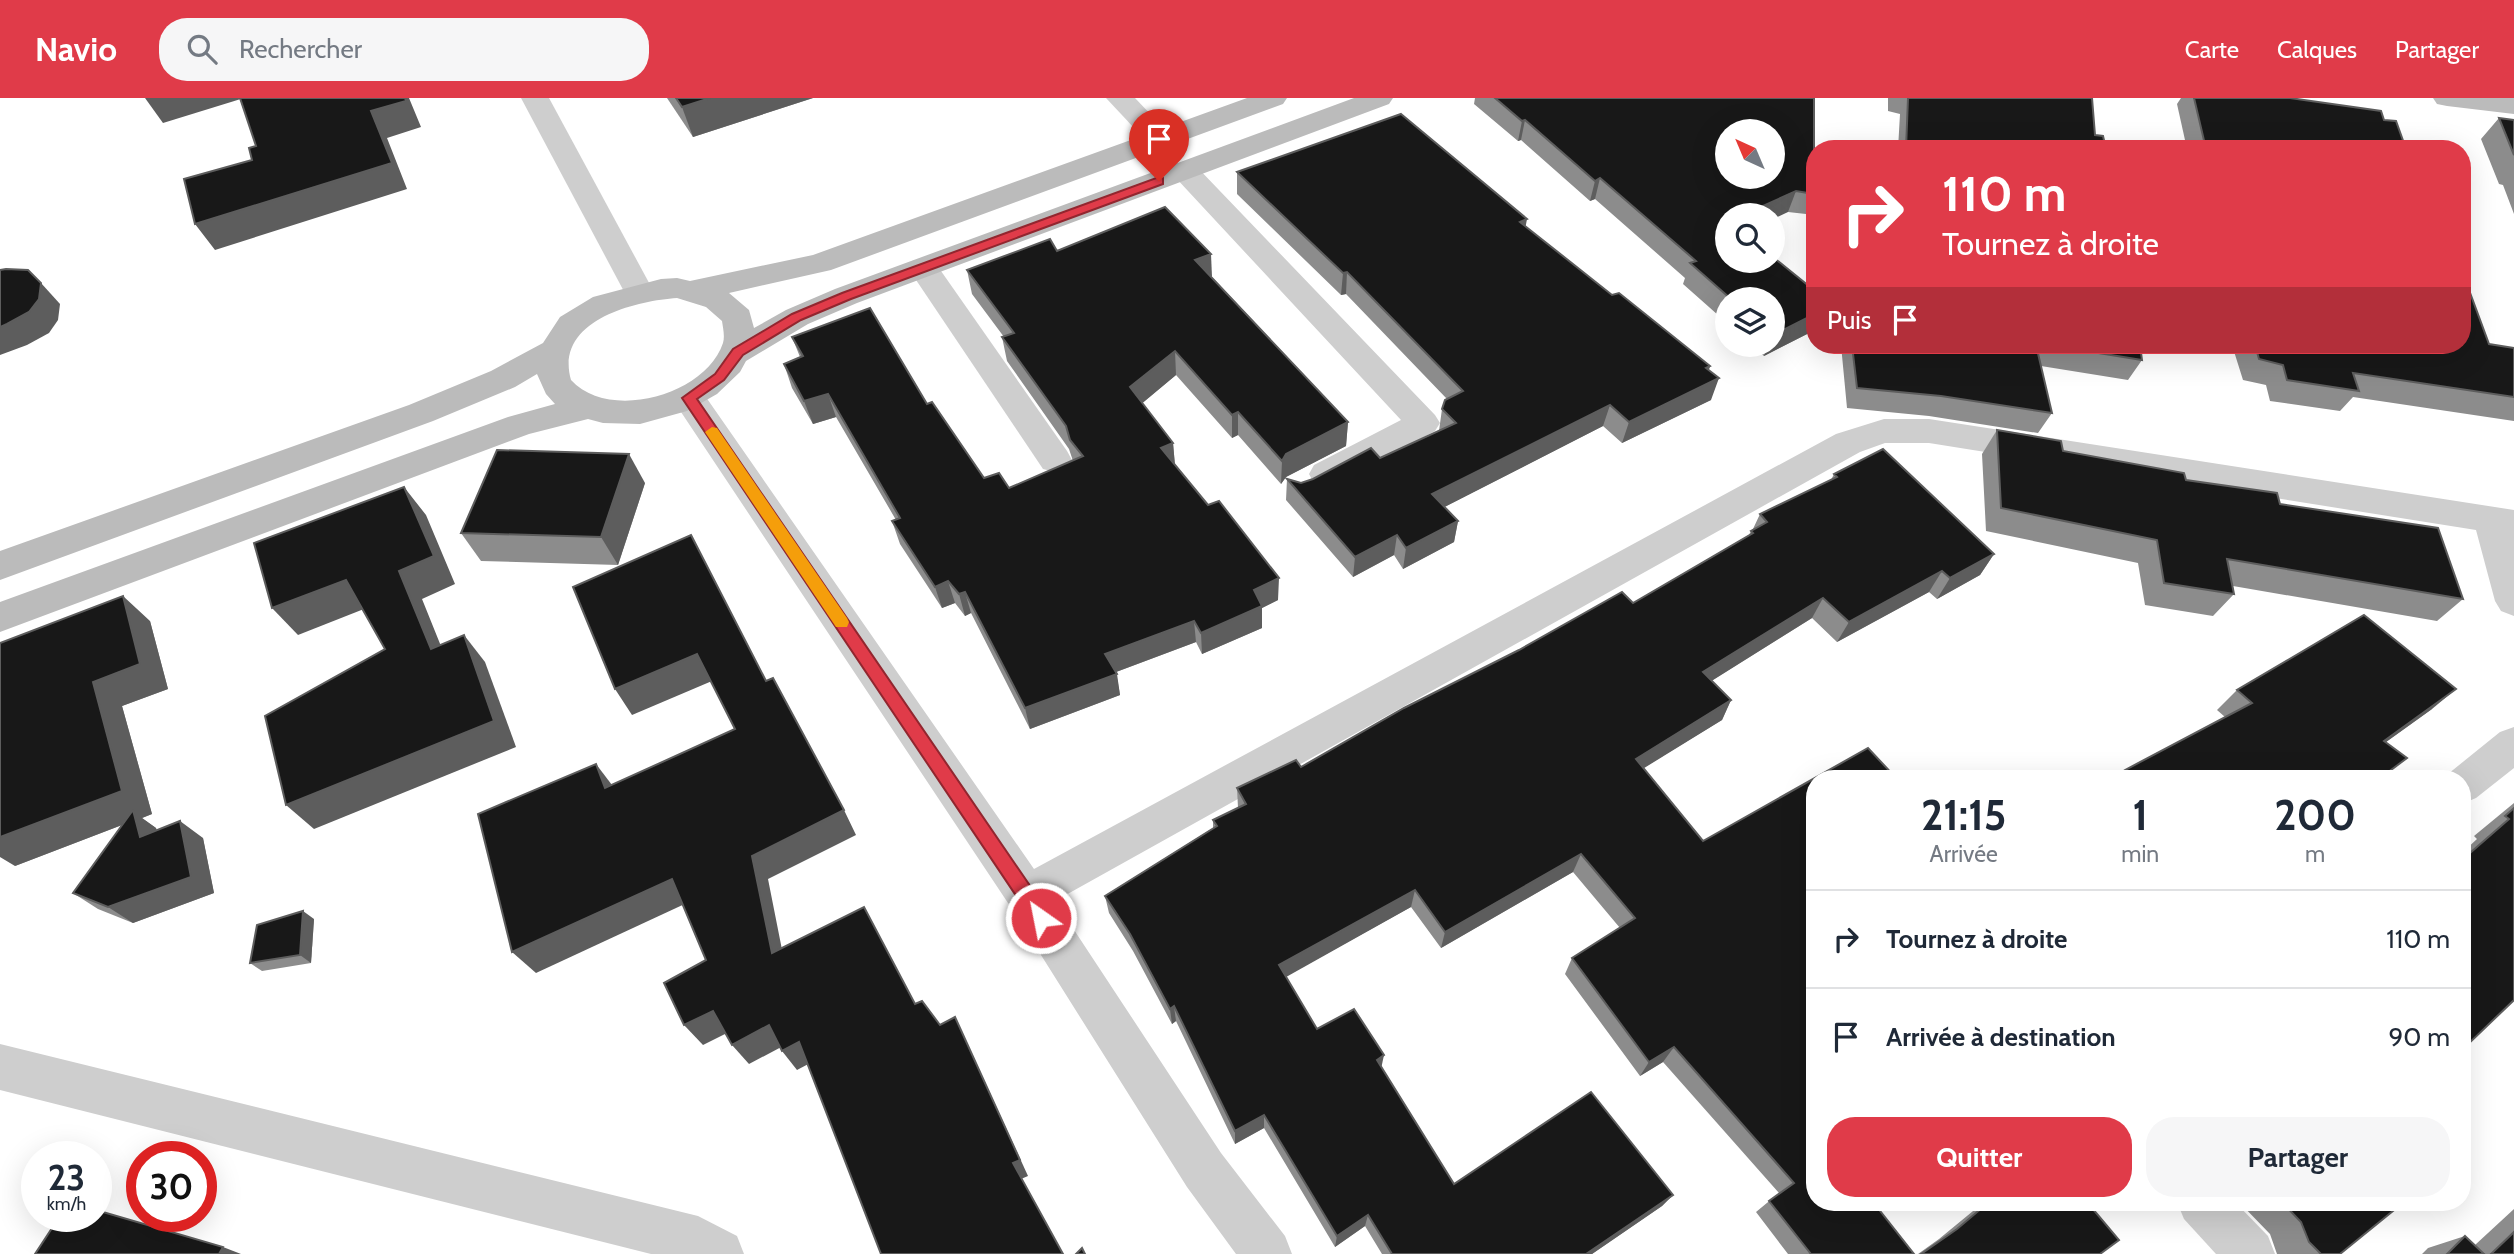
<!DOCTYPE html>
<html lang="fr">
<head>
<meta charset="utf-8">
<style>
  body { margin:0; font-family:Cabin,sans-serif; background:#f6f6f7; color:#1f2937; height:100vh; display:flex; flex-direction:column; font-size:26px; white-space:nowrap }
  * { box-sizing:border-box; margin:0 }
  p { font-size:23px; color:#747a83 }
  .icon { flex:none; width:38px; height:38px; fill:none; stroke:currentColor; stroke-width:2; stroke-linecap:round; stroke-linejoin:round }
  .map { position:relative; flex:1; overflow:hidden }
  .side { position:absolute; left:1806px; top:672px; width:665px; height:441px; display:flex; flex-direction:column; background:#fff; border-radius:28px; box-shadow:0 7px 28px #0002 }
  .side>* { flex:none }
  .guide { position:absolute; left:1806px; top:42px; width:665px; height:214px; border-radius:28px; box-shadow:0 7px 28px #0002; background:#e03b49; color:#fff; overflow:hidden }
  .needle { width:46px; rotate:316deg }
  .controls { position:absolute; left:1715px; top:21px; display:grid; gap:14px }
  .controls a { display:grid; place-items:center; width:70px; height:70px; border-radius:50%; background:#fff; box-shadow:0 7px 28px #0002; font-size:35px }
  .speed { position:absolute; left:21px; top:1043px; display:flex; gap:14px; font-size:35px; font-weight:700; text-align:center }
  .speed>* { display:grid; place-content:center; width:91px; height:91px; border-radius:50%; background:#fff; box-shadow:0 7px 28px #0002; line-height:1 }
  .speed small { font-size:18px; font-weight:400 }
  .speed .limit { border:10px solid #d22; background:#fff; color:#111 }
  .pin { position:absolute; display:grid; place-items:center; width:60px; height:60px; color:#fff; margin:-72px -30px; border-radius:50% 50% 50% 0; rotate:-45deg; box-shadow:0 0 7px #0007 }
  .pin .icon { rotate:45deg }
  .me { position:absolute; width:77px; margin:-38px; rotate:327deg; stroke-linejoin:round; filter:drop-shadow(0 0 5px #0008) }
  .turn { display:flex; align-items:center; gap:24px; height:147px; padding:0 21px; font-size:32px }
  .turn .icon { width:91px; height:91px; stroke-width:2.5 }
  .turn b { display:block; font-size:49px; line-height:60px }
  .then { display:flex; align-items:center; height:66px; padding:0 21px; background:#0003; gap:14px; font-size:26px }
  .eta { display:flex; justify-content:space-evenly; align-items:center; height:119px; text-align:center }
  .eta b { font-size:42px; font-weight:700; line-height:49px }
  .button { display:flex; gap:14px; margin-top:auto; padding:14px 21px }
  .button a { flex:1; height:80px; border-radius:28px; background:#e03b49; color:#fff; font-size:28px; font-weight:700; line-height:80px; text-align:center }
  .button a+a { background:#f6f6f7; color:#1f2937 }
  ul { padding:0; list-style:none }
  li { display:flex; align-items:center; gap:21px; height:98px; padding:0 21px; border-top:2px solid #e0e1e3 }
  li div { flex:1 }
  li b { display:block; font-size:26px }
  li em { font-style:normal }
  header { display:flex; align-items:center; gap:42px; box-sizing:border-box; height:98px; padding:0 35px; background:#e03b49; color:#fff }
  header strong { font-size:33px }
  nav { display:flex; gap:38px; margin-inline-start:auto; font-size:24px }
  .search { width:490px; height:63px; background:#f6f6f7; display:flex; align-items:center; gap:18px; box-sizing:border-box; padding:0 24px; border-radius:28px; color:#747a83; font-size:26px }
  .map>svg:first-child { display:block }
</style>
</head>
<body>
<header>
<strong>Navio</strong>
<div class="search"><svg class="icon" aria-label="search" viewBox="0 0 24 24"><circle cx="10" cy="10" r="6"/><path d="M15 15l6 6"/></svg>Rechercher</div>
<nav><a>Carte</a><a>Calques</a><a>Partager</a></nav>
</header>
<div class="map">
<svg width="2514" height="1156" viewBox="0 0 2514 1156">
  <rect width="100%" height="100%" fill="#fff"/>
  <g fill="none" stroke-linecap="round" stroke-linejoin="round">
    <!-- minor -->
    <g fill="#cecece" fill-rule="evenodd">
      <polygon points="521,0 549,0 654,194 650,201 639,204 628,201"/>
      <polygon points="1106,0 1135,0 1174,41 1170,47 1160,49 1150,47"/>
      <polygon points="1185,64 1195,67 1435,317 1440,325 1435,333 1338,385 1326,389 1314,385 1309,376 1314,367 1401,322 1175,79 1171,73 1175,67"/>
      <polygon points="923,160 934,163 1067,353 1072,362 1067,371 1055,374 1043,371 908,170 912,163"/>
      <polygon points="689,288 701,292 1034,771 1836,336 1884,321 1929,321 2514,412 2514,518 2501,513 2495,503 2476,432 1929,345 1885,345 1860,354 1055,803 1221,1055 1285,1138 1292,1156 1236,1156 1187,1089 1012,811 677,308 672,300 677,292"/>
      <polygon points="2514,629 2514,670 2476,700 2462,706 2462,681 2445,681 2448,676 2500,634"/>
      <polygon points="0,946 698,1118 737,1138 744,1156 651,1156 0,992"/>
      <polygon points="2177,1104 2235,1104 2268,1138 2275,1156 2216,1156 2184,1121"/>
    </g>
    <!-- secondary -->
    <g fill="#bbb" fill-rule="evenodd">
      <path d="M1247 0H1287L1283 6 831 172 729 195 749 212 754 230 786 212 835 191 1354 0H1393L1389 6 857 205 808 226 746 263 740 274 717 296 687 313 640 326 603 325 588 321 529 336 0 534V504L508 319 555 306 546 296 537 276 515 289 433 323 0 482V453L409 307 491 273 543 245 560 219 593 199 661 181 677 180 690 183 813 157ZM677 200 706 209 722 223C723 230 725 238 723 245 706 297 609 324 571 282 554 223 634 203 677 200Z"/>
      <polygon points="2433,0 2514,0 2514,16 2447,8 2437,6"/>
    </g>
  </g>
  <!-- wall -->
  <g fill="#8c8c8c">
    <polygon points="667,0 813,0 693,39"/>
    <polygon points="1475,0 1814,0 1814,96 1806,116 1788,114 1727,117 1727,163 1815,193 1815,232 1764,258 1751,247 1773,247 1773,201 1727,201 1727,225 1683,186 1685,180 1595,101 1590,103 1521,42 1518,43 1474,6"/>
    <polygon points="1888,0 2092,0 2095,37 2106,51 1898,51 1900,16 1888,13"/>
    <polygon points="2181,0 2290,0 2384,22 2406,51 2187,51 2177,6"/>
    <polygon points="2499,20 2514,22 2514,116 2503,87 2499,86 2481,41"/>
    <polygon points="1237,74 1525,128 1612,197 1710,268 1709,272 1711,302 1622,345 1603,328 1444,409 1458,423 1454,444 1403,471 1394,457 1353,479 1286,402 1287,381 1301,385 1380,360 1439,333 1442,311 1447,301 1346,196 1341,197 1237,96"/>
    <polygon points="1057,153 1212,179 1348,324 1346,348 1286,379 1281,386 1238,337 1232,340 1176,277 1142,305 1173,345 1175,367 1278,502 1262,510 1262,530 1202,556 1196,544 1116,574 1120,597 1030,631 971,515 965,518 955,505 942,510 900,446 892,423 896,422 836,319 813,326 792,290 784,266 800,259 792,239 927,306 984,380 1009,390 1073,363 1069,351 1007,263 1002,239 1004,239 972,196 967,172"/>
    <polygon points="2489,246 2514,250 2514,323 2353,299 2340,313 2270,303 2266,287 2243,282 2232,247"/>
    <polygon points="1841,247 2140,247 2142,262 2128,282 2041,268 2052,315 2038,335 1929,318 1847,310"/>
    <polygon points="1997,332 2063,353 2280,406 2463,501 2437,523 2233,488 2234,496 2213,518 2145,507 2138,465 1986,433 1982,356"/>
    <polygon points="1834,376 1994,456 1980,477 1937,501 1929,494 1837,544 1812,520 1711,583 1731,602 1722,622 1643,670 1815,1104 1914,1156 1788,1156 1756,1114 1779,1095 1663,964 1640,978 1565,876 1572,860 1620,830 1573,774 1441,850 1411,809 1286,878 1317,931 1381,969 1454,1086 1673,1097 1662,1108 1592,1156 1382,1156 1365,1128 1335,1149 1264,1030 1235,1046 1176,923 1172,926 1133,853 1109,815 1105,798 1213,730 1213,722 1238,710 1237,690 1301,669 1633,505 1749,437 1751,433 1753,431 1760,416 1831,382"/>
    <polygon points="645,385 618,467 481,463 461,435"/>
    <polygon points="150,523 168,591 122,608 152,716 142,720 156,730 157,733 203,740 214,795 133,825 98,811 73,795 122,727 15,768"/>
    <polygon points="2237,592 2432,611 2386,644 2380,681 2111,681 2225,619 2217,612"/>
    <polygon points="2514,705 2514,902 2462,952 2462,755 2477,741 2474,738"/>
    <polygon points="314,821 311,865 262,873 250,865"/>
    <polygon points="1984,1104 2087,1104 2100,1156 1918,1156 1939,1141"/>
    <polygon points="2239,1104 2404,1104 2340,1156 2277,1156 2270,1136"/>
    <polygon points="2514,1111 2514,1156 2422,1156 2428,1150 2465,1138 2475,1147"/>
  </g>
  <!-- shaded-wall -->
  <g fill="#5d5d5d">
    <polygon points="145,0 244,0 163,25"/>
    <polygon points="405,0 409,0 421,29 387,40 407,91 215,152 195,126 371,13"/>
    <polygon points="710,0 813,0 693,39 682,9"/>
    <polygon points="1525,22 1521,42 1518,43 1522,23"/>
    <polygon points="1600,80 1595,101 1590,103 1595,83"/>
    <polygon points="1796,93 1788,114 1773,121 1773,117 1743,117"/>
    <polygon points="1527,121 1523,142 1520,124"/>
    <polygon points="1211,156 1212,179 1195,162"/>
    <polygon points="1347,174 1346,196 1341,197 1343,175"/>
    <polygon points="41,185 60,206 58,222 49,235 27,247 0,257 0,229"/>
    <polygon points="1815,216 1815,232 1764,258 1768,247 1773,247 1773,237"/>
    <polygon points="1175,253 1176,277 1133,313 1130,289"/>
    <polygon points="1710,268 1703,288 1719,280 1711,302 1622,345 1629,324"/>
    <polygon points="828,296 836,319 813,326 804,303"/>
    <polygon points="1610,307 1603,328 1429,417 1432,396"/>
    <polygon points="1238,314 1238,337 1232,340 1232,317"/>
    <polygon points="1348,324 1346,348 1286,379 1281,386 1282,363 1286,356"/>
    <polygon points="1173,345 1175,368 1161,350"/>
    <polygon points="629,356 645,385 618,467 601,439"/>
    <polygon points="404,389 426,417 455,486 422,501 453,578 431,551 399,473"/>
    <polygon points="1458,423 1454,444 1403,471 1406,450"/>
    <polygon points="1397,437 1394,457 1353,479 1355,459"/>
    <polygon points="1994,456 1980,477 1937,501 1950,480"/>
    <polygon points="1942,473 1929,494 1837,544 1849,524"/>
    <polygon points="1279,480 1278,502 1262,510 1262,530 1202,556 1201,535 1254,492"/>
    <polygon points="346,482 369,509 298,537 272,510"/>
    <polygon points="948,483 955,505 942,510 935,489"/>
    <polygon points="965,494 971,515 965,518 959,496"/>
    <polygon points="123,498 150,523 168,591 122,608 152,716 142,720 156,730 163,756 140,739 135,722 15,768 0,759 0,739"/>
    <polygon points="1823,500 1812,520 1694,594 1703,574"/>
    <polygon points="1194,523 1196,544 1108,577 1105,556"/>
    <polygon points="464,537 485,564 516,649 314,731 286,707"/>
    <polygon points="697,556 712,583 632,617 615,591"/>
    <polygon points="1117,576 1120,597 1030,631 1025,610"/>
    <polygon points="2456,591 2432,611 2361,662 2384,643"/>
    <polygon points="1731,602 1722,622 1628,680 1636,661"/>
    <polygon points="596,666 615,691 605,690"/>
    <polygon points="844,712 856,737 768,781 787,877 772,855 752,758"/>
    <polygon points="180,723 203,740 214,795 133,825 108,809"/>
    <polygon points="1581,756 1573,774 1441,850 1445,834"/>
    <polygon points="672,781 689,804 536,875 512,854"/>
    <polygon points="1415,792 1411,809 1279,883 1279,867"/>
    <polygon points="303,813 314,821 311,865 300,857"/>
    <polygon points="1174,908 1176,923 1172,926 1170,911"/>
    <polygon points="713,913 731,933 703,947 684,927"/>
    <polygon points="955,919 1028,1078 1021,1081 1013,1065"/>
    <polygon points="769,927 785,947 749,966 732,947"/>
    <polygon points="799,944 814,963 797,972 782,953"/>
    <polygon points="1674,949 1663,964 1640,978 1649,964"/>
    <polygon points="1384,957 1381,971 1377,962"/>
    <polygon points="1264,1017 1264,1030 1235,1046 1235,1033"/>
    <polygon points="1673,1097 1662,1108 1592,1156 1586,1156"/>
    <polygon points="1368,1117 1365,1128 1335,1149 1337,1138"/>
    <polygon points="223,1149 241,1156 219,1156"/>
  </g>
  <!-- building -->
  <g fill="#181818" stroke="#5d5d5d" stroke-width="2" fill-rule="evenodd">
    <polygon points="240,0 405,0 406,3 371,13 392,65 195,126 184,81 252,62 249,50 256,48"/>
    <polygon points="676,0 710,0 682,9"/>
    <path d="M1495 0H1814V96L1796 93 1743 117H1727V163H1773V159L1815 193V216L1773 237V201H1731L1690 165 1696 163 1600 80 1595 83 1525 22 1522 23ZM1727 33H1773V79H1727Z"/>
    <polygon points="1908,0 2092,0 2095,37 2103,38 2106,51 1906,51"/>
    <polygon points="2194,0 2290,0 2381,13 2384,22 2396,23 2406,51 2206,51"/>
    <polygon points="1401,16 1527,121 1520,124 1612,197 1619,195 1710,268 1706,270 1719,280 1629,324 1610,307 1432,396 1458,423 1406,450 1397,437 1355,459 1287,381 1301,385 1313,381 1371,350 1380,360 1456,325 1442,311 1445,302 1463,293 1347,174 1343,175 1237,74"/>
    <polygon points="2499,20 2514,22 2514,57"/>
    <polygon points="1165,109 1211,156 1195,162 1348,324 1286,356 1282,363 1238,314 1232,317 1175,253 1130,289 1173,345 1161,350 1208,407 1219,403 1279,480 1254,492 1262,508 1201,535 1194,523 1105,556 1117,576 1025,610 965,494 959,496 948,483 935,489 892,423 900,420 828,296 804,303 784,266 803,258 792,239 870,210 927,306 932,304 984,380 999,375 1009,390 1083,358 1070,342 1066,328 1002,239 1014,235 967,172 1050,141 1057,153"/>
    <polygon points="6,171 28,172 41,185 39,201 29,214 7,226 0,229 0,172"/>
    <polygon points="2462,173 2489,246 2514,250 2514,299 2353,275 2359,293 2287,282 2283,267 2259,261 2255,247 2462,247"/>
    <polygon points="1852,247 2036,247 2052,315 1941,298 1857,290"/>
    <polygon points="2049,247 2140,247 2142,262"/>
    <polygon points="1997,332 2061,343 2063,353 2184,375 2186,382 2277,395 2280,406 2438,430 2463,501 2227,461 2234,496 2164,485 2157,442 2001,410"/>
    <polygon points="1883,351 1994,456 1950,480 1942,473 1849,524 1823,500 1703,574 1731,602 1636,661 1703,743 1868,650 1897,681 1815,681 1815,1104 1873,1104 1914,1156 1811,1156 1769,1103 1794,1085 1674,949 1649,964 1572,860 1635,820 1581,756 1445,834 1415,792 1279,867 1317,931 1354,911 1384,957 1377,962 1454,1086 1591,994 1673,1097 1586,1156 1392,1156 1368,1117 1337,1138 1264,1017 1235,1033 1174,908 1170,911 1130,836 1105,798 1217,728 1213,722 1246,706 1237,690 1296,662 1301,669 1404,610 1519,552 1622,494 1633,505 1753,435 1751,433 1767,424 1760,416 1837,379 1834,376"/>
    <polygon points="497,352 629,356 601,439 461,435"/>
    <polygon points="404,389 434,458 399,473 431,551 464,537 494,623 286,707 265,618 385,551 346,482 272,510 254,445"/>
    <polygon points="691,437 766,583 773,580 844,712 752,758 772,855 864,809 915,906 922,903 940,927 955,919 1020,1062 1013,1065 1063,1156 881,1156 799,944 782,953 769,927 732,947 713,913 684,927 664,885 706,862 672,781 512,854 478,716 596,666 605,690 735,631 697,556 615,591 573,489"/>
    <polygon points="123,498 140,566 93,584 122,693 0,739 0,545"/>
    <polygon points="2364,517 2456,591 2384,643 2407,660 2379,681 2340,681 2338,679 2335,681 2111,681 2125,672 2252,605 2237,592"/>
    <polygon points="2514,710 2514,902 2462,952 2462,762 2509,721 2505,718"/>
    <polygon points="133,712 140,739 180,723 191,779 108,809 73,795"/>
    <polygon points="303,813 300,857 250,865 257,827"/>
    <polygon points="2462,997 2469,1003 2462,1010"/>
    <polygon points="1989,1104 2087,1104 2119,1142 2100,1156 1921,1156 1957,1131"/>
    <polygon points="2282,1104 2404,1104 2340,1156 2321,1156 2309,1144 2301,1124"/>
    <polygon points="96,1112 223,1149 219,1156 35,1156 60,1118 96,1118"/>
    <polygon points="2514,1134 2514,1156 2491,1156"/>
    <polygon points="2465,1138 2484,1156 2447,1156"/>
    <polygon points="1082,1150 1085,1156 1076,1156"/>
  </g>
  <!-- route -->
  <polygon fill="#e03b49" stroke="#92262f" stroke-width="2" points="1159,79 1163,80 1163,86 851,201 801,222 743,257 724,282 697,301 1048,814 1050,820 1048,826 1041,828 1035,826 682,300 715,276 733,251 792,216 842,195"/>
  <!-- slow -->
  <polygon fill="#f59e0b" points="712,329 717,330 847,520 849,524 847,529 836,529 707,337 705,334"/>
</svg>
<div class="controls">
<a><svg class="needle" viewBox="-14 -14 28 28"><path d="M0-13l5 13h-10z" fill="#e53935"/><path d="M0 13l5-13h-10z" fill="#747a83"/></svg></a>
<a><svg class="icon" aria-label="search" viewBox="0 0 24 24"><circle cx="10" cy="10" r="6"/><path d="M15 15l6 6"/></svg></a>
<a><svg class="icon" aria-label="layers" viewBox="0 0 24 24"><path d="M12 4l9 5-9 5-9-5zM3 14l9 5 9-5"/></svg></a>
</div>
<div class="speed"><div>23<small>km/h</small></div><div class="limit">30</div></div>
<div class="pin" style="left:1159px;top:83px;background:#d93025"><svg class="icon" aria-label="arrive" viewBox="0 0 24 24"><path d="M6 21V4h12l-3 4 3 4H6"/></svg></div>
<svg class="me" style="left:1041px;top:820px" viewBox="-20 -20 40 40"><circle r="17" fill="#e03b49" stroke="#fff" stroke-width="3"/><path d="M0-11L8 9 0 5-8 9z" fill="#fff"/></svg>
<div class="guide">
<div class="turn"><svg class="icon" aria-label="right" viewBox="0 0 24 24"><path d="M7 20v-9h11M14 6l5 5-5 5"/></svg><div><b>110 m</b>Tournez à droite</div></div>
<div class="then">Puis<svg class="icon" aria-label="arrive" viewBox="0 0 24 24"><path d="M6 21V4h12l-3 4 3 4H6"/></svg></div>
</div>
<section class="side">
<div class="eta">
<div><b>21:15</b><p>Arrivée</p></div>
<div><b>1</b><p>min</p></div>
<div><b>200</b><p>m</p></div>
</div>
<ul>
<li><svg class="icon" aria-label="right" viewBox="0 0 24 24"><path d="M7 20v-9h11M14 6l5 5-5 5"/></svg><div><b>Tournez à droite</b></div><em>110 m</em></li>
<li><svg class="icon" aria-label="arrive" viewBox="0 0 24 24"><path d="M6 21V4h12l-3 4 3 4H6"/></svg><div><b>Arrivée à destination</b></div><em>90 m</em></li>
</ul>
<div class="button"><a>Quitter</a><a>Partager</a></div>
</section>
</div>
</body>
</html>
